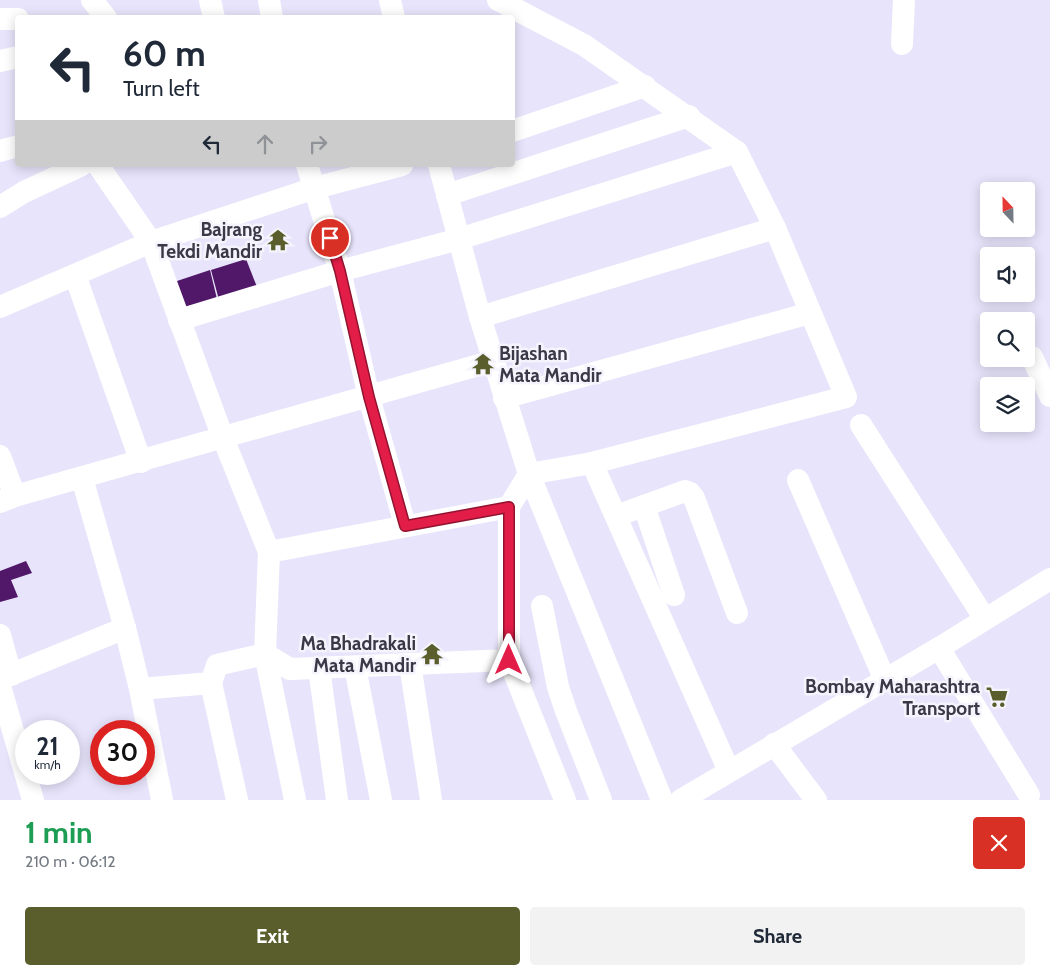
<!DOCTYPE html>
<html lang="en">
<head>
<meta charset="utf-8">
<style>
  body { margin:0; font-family:Cabin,sans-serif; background:#f2f2f3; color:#1f2937; height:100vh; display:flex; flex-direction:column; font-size:19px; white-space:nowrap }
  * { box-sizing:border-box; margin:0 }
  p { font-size:16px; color:#747a83 }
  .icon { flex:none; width:28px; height:28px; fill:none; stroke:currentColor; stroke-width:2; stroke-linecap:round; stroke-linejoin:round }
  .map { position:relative; height:800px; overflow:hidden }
  .panel { display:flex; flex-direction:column; background:#fff; flex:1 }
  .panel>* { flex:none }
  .banner { position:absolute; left:15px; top:15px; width:500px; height:152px; border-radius:5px; box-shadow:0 2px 12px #0003; background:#fff; color:#1f2937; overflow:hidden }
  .needle { width:32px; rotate:338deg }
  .fabs { position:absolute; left:980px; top:182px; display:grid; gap:10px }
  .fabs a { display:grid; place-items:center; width:55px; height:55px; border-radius:5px; background:#fff; box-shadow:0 2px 12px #0003; font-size:25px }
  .speed { position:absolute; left:15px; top:720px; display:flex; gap:10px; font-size:25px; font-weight:700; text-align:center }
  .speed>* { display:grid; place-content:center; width:65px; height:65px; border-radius:50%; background:#fff; box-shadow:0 2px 12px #0003; line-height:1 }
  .speed small { font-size:12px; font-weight:400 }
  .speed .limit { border:8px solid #d22; background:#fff; color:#111 }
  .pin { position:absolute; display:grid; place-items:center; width:42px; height:42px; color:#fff; margin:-21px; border:2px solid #fff; border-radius:50%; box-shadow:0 1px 5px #0007 }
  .me { position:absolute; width:55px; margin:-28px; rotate:0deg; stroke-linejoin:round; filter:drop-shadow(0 0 4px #0008) }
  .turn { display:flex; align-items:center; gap:18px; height:105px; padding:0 25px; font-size:22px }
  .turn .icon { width:65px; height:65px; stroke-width:2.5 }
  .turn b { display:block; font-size:35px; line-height:42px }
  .lanes { display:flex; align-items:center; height:48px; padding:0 25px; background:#0003; justify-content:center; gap:25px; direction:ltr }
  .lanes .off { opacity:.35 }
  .round { display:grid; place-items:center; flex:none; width:52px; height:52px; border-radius:5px; background:#f2f2f3 }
  .overview { display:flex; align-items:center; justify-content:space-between; height:85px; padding:0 25px }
  h1 { font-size:30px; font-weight:800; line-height:38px; color:#1e9e55 }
  .action { display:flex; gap:10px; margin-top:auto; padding:10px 25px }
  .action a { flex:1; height:58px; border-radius:5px; background:#595e2c; color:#fff; font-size:20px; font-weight:800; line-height:58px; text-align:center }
  .action a+a { background:#f2f2f3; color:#1f2937 }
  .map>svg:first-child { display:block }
</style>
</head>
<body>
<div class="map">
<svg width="1050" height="800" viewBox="0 0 1050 800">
  <rect width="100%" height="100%" fill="#e8e4fb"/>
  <!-- building -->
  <g fill="#511869">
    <polygon points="246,259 257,287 219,300 211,270"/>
    <polygon points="210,270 217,299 183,311 174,282"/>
    <polygon points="26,561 32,573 11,580 18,597 0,602 0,571"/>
  </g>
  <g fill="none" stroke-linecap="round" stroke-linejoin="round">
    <!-- minor -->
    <g stroke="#fff" stroke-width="22">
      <polyline points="92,0 106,18"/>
      <polyline points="210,0 214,18"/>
      <polyline points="269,0 272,18"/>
      <polyline points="390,0 394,18"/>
      <polyline points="498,0 584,45 737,152 775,228 846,397 592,463 529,474 509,507 509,660 565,800"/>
      <polyline points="0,19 18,19"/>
      <polyline points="902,44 904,0"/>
      <polyline points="0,61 18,57"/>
      <polyline points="512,131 645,86"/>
      <polyline points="0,151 18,146"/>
      <polyline points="98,165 151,242 223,438 269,552 509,507"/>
      <polyline points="307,165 340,271 369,397 405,525"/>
      <polyline points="439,165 480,317 529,474 662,800"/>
      <polyline points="447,195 689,116"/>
      <polyline points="0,207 24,192 82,165"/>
      <polyline points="75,275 141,462"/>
      <polyline points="0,307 151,242 315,188 402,165"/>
      <polyline points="480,317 775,228"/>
      <polyline points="179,320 340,271 459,239 737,152"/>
      <polyline points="1032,357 1050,396"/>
      <polyline points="504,398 810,313"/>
      <polyline points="861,425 985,619"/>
      <polyline points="0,456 15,496"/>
      <polyline points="592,463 729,771"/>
      <polyline points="82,478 125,628 140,689 162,800"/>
      <polyline points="798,480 885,680"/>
      <polyline points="0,502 15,496 493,361"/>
      <polyline points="644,506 674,595"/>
      <polyline points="616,516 685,491 690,493 694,498 737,613"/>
      <polyline points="269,552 265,654 295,800"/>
      <polyline points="542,606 558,687 566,711 601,800"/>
      <polyline points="0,635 11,675"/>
      <polyline points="939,648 1029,795"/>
      <polyline points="410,664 431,800"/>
      <polyline points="355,667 381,800"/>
      <polyline points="319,668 337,800"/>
      <polyline points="0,679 125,628"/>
      <polyline points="211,683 237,800"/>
      <polyline points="0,686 33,800"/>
      <polyline points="140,689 211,683 217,665 265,654 290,669 509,660"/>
      <polyline points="774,744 816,800"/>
      <polyline points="681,800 939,648 1050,579"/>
    </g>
  </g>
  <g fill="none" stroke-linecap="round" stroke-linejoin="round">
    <!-- route casing -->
    <g stroke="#92132f" stroke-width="12">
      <polyline id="route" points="330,238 340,271 369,397 405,526 509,507 509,660"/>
    </g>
    <!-- route -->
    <use href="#route" stroke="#e11d48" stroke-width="9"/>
  </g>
  <!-- icons -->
  <defs>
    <g id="temple-bare" transform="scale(1.725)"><path d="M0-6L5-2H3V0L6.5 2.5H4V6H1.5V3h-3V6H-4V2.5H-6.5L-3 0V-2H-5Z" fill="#595e2c" stroke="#f5f3fb" stroke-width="2.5" paint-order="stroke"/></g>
    <g id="supermarket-bare" transform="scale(1.725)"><path d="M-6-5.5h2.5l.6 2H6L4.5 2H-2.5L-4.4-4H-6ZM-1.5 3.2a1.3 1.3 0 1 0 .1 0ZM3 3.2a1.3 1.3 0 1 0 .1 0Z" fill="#595e2c" stroke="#f5f3fb" stroke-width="2.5" paint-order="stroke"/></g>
  </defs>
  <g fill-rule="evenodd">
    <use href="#temple-bare" x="278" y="240"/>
    <use href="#temple-bare" x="483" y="364"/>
    <use href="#temple-bare" x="432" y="654"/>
    <use href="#supermarket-bare" x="997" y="697"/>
  </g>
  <g text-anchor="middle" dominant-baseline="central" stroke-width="5" stroke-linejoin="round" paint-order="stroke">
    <!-- poi labels -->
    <g font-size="19" font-weight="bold" fill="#3b3847" stroke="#f5f3fb" text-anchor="end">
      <text x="262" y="229">Bajrang<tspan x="262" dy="22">Tekdi Mandir</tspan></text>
      <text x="499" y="353" text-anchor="start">Bijashan<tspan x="499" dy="22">Mata Mandir</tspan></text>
      <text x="416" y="643">Ma Bhadrakali<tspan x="416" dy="22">Mata Mandir</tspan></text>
      <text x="980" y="686">Bombay Maharashtra<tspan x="980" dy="22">Transport</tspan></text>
    </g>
  </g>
</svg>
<div class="fabs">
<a><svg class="needle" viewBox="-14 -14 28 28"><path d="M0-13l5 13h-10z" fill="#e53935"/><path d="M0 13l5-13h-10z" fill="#747a83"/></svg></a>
<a><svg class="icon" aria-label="sound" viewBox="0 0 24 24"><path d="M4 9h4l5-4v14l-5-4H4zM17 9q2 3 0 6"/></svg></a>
<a><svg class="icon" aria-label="search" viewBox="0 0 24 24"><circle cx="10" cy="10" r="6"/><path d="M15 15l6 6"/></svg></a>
<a><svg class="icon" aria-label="layers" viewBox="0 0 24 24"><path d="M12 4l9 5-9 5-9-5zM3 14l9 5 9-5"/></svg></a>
</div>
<div class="speed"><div>21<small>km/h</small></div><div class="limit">30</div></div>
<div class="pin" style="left:330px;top:238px;background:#d93025"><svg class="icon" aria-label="arrive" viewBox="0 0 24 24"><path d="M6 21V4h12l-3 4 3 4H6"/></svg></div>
<svg class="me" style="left:509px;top:660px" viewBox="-20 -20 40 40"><path d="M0-17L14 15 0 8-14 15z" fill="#e11d48" stroke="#fff" stroke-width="4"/></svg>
<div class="banner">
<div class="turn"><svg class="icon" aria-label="left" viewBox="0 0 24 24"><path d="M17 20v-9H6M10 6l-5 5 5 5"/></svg><div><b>60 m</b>Turn left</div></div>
<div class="lanes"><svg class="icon" aria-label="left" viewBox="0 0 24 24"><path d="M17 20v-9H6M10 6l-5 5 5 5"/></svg><svg class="icon off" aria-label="ahead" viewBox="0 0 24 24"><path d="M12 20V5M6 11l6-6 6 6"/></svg><svg class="icon off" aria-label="right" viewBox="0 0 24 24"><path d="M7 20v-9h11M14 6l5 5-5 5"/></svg></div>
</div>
</div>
<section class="panel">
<div class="overview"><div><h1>1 min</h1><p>210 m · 06:12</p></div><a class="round" style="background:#d93025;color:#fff"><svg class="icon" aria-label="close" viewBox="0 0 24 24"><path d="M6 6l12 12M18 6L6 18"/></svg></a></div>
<div class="action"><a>Exit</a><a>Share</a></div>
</section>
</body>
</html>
